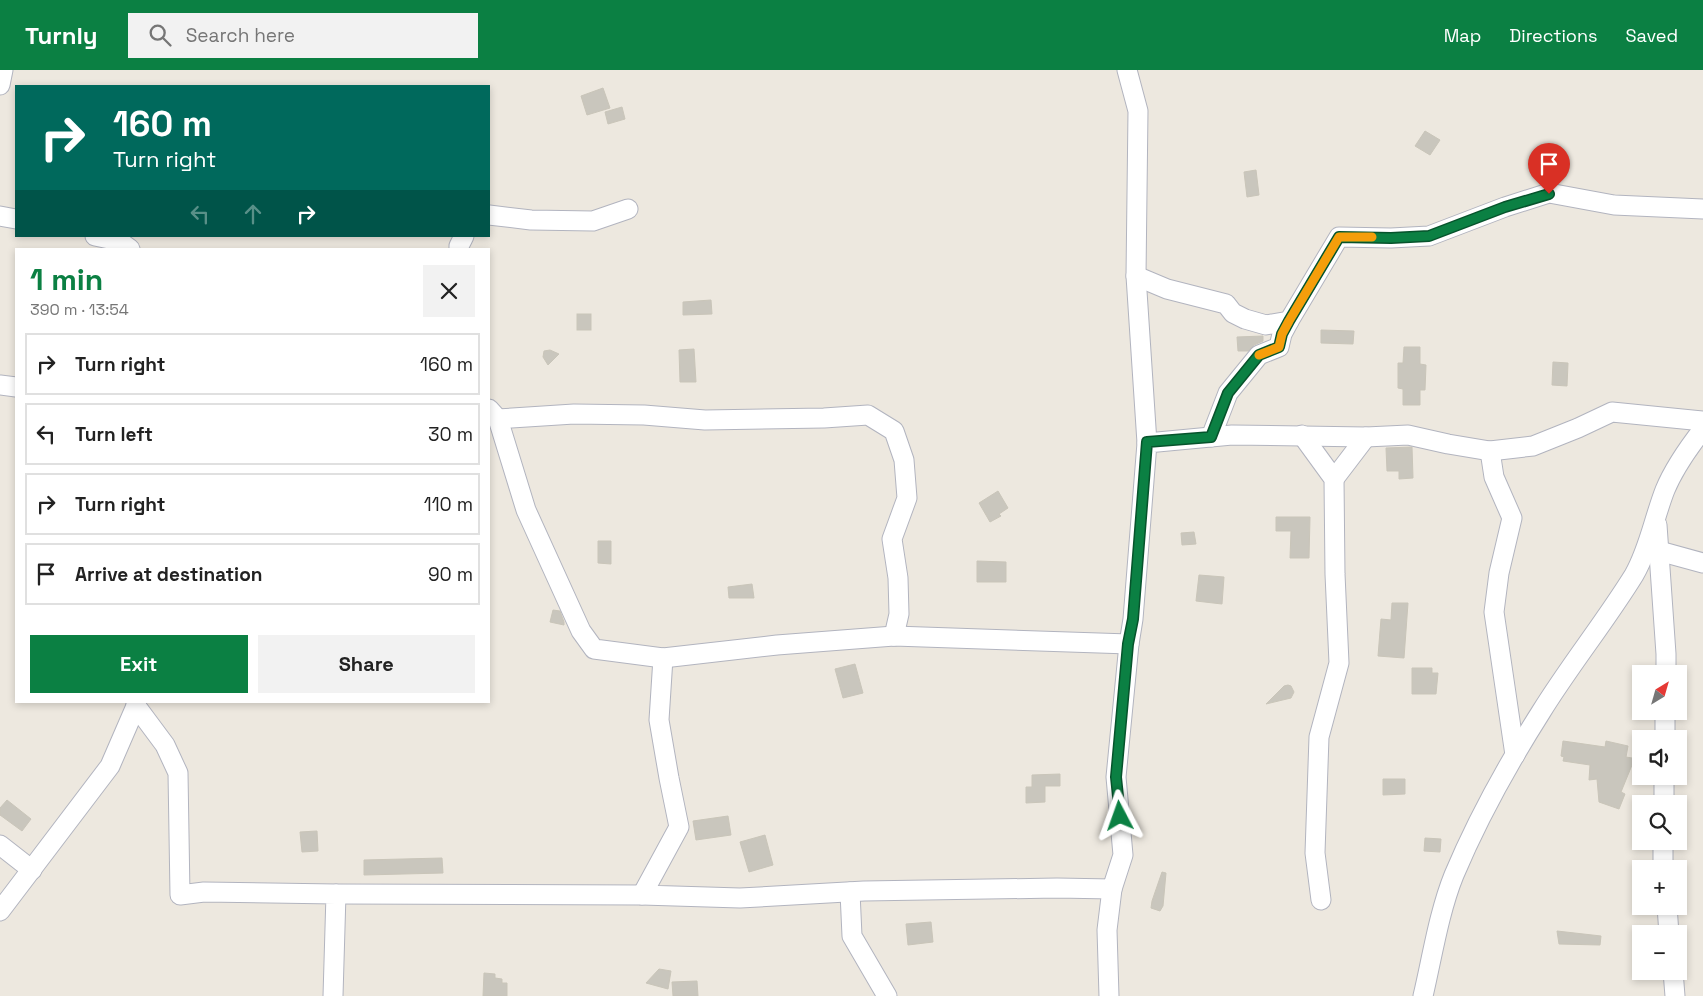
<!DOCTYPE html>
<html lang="en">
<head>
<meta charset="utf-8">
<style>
  body { margin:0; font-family:"Space Grotesk",sans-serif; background:#f2f2f2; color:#222; height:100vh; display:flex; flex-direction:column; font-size:19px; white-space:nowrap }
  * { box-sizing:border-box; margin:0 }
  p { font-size:16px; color:#767676 }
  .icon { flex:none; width:28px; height:28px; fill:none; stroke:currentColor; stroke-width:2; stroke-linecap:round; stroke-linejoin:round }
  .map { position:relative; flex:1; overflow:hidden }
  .sheet { position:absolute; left:15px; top:178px; width:475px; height:455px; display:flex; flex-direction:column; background:#fff; border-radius:0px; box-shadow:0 2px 8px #0003 }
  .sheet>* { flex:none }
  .guide { position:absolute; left:15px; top:15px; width:475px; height:152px; border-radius:0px; box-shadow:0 2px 8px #0003; background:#00695c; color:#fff; overflow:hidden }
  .needle { width:32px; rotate:37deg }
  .tools { position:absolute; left:1632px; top:595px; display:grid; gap:10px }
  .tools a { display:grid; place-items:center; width:55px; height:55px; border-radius:0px; background:#fff; box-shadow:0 2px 8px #0003; font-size:25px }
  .pin { position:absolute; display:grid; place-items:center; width:42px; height:42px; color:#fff; margin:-51px -21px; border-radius:50% 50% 50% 0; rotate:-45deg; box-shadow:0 0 5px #0007 }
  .pin .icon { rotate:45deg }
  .me { position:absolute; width:55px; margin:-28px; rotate:356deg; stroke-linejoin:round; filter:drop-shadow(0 0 4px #0008) }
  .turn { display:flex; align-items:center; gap:18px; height:105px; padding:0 15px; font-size:22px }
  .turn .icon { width:65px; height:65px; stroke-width:2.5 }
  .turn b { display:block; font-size:35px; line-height:42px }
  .lanes { display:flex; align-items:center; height:48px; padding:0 15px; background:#0003; justify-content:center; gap:25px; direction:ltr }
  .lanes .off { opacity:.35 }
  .round { display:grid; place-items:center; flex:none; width:52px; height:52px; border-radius:0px; background:#f2f2f2 }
  .head { display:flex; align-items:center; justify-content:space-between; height:85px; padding:0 15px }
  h1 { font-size:30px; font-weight:600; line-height:38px; color:#0b8043 }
  .button { display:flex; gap:10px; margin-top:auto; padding:10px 15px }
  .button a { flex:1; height:58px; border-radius:0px; background:#0b8043; color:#fff; font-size:20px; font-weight:600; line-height:58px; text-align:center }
  .button a+a { background:#f2f2f2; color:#222 }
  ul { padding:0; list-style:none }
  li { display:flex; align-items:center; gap:15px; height:62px; margin:0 10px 8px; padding:0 5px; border:2px solid #e0e0e0; border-radius:0px }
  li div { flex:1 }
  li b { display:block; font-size:19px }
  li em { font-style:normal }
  header { display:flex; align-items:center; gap:30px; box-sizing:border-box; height:70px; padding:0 25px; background:#0b8043; color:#fff }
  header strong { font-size:24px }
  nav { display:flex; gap:28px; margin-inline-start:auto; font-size:18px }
  .search { width:350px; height:45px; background:#f2f2f2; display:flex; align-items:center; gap:12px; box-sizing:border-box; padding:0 18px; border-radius:0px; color:#767676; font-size:19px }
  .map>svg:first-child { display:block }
</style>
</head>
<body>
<header>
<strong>Turnly</strong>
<div class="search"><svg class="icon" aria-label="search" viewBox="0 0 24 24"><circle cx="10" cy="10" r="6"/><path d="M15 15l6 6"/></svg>Search here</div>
<nav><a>Map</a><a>Directions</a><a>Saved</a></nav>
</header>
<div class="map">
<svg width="1703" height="926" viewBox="0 0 1703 926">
  <rect width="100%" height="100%" fill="#ede8df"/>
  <!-- building -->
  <g fill="#c9c6bd" stroke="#c9c5b9">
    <polygon points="603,18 610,38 587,45 581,26"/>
    <polygon points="622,37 625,49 608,54 605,42"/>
    <polygon points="1425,61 1440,70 1430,85 1415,76"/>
    <polygon points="1256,100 1259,125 1247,127 1244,102"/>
    <polygon points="711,230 712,244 683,245 683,232"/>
    <rect x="577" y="244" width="14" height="16"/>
    <polygon points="1321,260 1354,261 1353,274 1321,273"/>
    <polygon points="1263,266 1263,271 1254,275 1248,281 1238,281 1237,267"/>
    <polygon points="1404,277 1420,277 1420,294 1426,295 1425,320 1420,320 1420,335 1403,335 1403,319 1398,318 1398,293 1403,293"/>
    <polygon points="694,279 696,312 680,312 679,280"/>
    <polygon points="550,280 559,284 548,295 543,287 544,281"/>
    <polygon points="1553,292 1568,293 1567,316 1552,315"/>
    <polygon points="1412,377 1413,408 1399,409 1399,401 1387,401 1386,378"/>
    <polygon points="998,421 1008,438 999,444 1001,446 990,452 979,433"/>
    <polygon points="1276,447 1310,447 1309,488 1290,488 1291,461 1276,461"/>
    <polygon points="1194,462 1196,474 1182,475 1181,463"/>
    <polygon points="598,471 611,471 611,494 598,493"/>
    <polygon points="977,491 1006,492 1006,512 977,512"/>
    <polygon points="1199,505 1224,507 1222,534 1196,531"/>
    <polygon points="752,514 754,528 729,528 728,517"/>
    <polygon points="1392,533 1408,533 1404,588 1378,586 1381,549 1391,550"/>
    <polygon points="553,540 560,541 564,552 564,555 550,552"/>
    <polygon points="855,594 863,623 843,628 835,599"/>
    <polygon points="1412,598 1432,598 1432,603 1438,603 1436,624 1412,624"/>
    <polygon points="1288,615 1291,616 1294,622 1291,628 1266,634 1284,616"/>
    <polygon points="1563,671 1605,677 1606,671 1628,676 1626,687 1632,688 1632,695 1621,722 1625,724 1619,739 1599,732 1597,709 1589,710 1590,695 1563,691 1564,687 1561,686"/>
    <polygon points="1060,704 1060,716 1045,716 1045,732 1026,733 1026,717 1032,717 1032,705"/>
    <polygon points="1383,709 1405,709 1405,724 1383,725"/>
    <polygon points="7,730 31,749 22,761 0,745 0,738"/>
    <polygon points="728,746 731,765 696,770 693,751"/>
    <polygon points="317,761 318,781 302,782 300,762"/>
    <polygon points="765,765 773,795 749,802 740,772"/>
    <polygon points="1425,768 1441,769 1440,782 1424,781"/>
    <polygon points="442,788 443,803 364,805 364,790"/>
    <polygon points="1162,802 1166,803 1163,836 1160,841 1151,838 1152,831"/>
    <polygon points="931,852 933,872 908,875 906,854"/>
    <polygon points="1557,861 1601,866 1600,875 1559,874"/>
    <polygon points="659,899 671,901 668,919 646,913"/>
    <polygon points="484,903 495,904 495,908 502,909 502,913 507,913 507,926 483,926"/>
    <polygon points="697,911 698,926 673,926 672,912"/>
  </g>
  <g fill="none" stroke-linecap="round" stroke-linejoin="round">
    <!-- street casing -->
    <g stroke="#b2b4bf" stroke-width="21">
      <g id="street">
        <polyline points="1127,0 1138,41 1136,206 1147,373"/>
        <polyline points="0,15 3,0"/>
        <polyline points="489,145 531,150 593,151 628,139"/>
        <polyline points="0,146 16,149"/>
        <polyline points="95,166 119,171 130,179"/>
        <polyline points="459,179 459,176 464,166"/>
        <polyline points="1136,206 1167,219 1226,234 1233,243 1245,249 1266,255 1289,251 1339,167 1391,168 1429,166 1505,137 1549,123 1614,135 1703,139"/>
        <polyline points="0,315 16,317"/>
        <polyline points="489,339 498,349 526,440 581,561 594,579 663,588 777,575 894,566 1129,574 1133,549 1147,373 1232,365 1366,367 1408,365 1448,374 1490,381 1533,376 1578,358 1612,342 1703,351"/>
        <polyline points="498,349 574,344 644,345 705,350 824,348 868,345 894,361 904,390 907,428 892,469 898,508 899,544 894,566"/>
        <polyline points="1302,365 1334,409 1335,504 1339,593 1319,667 1315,783 1321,830"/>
        <polyline points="1211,367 1228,323 1259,285 1279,277 1282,264 1289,251"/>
        <polyline points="1490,381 1494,407 1512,448 1499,503 1494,542 1515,685"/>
        <polyline points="1334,409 1366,367"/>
        <polyline points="1657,455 1666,584 1666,604"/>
        <polyline points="1659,481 1703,493"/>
        <polyline points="663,588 659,650 669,708 679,757 642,825 740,828 864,821 1057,818 1112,819 1123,785 1116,707 1129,574"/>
        <polyline points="136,636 165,675 178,703 180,825 204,822 336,824 333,926"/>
        <polyline points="1665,669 1665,641"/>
        <polyline points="1664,734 1664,706"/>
        <polyline points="1663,771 1663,799"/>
        <polyline points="0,775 32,800"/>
        <polyline points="850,822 852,866 887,926"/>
        <polyline points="336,824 642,825"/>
        <polyline points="1667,836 1669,864"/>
        <polyline points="0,841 110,696 136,636 136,631"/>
        <polyline points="1673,901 1675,926"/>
        <polyline points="1109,926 1107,860 1112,819"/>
        <path d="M1423 926C1432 888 1439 842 1454 805 1478 748 1508 694 1541 642 1570 595 1605 552 1634 505 1649 479 1654 448 1665 420 1674 398 1689 377 1703 359"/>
      </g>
    </g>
    <!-- street -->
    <use href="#street" stroke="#fff" stroke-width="19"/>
  </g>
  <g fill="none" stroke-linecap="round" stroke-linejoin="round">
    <!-- route casing -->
    <g stroke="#07532c" stroke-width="12">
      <polyline id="route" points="1120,746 1116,707 1128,574 1133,549 1147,372 1211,367 1228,323 1259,285 1279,277 1282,264 1289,251 1339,167 1391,168 1429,166 1505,137 1549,124"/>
    </g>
    <!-- route -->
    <use href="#route" stroke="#0b8043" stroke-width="9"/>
    <!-- slow -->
    <polyline stroke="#f59e0b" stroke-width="9" points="1259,285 1279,277 1282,264 1289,251 1339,167 1372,167"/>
  </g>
</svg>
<div class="tools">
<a><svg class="needle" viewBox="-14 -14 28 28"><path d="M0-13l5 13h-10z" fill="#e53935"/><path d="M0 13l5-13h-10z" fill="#767676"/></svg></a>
<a><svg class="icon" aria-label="sound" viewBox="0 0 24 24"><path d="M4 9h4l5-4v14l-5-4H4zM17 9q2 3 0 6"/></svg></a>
<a><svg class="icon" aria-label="search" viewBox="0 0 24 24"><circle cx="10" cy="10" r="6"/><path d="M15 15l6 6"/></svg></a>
<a>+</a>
<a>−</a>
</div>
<div class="pin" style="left:1549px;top:124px;background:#d93025"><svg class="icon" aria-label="arrive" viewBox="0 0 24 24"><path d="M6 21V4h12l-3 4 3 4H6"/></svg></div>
<svg class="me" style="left:1120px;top:746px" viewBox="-20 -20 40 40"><path d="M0-17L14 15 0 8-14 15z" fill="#0b8043" stroke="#fff" stroke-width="4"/></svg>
<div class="guide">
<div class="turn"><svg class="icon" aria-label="right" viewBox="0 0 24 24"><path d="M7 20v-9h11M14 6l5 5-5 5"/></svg><div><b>160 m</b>Turn right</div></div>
<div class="lanes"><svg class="icon off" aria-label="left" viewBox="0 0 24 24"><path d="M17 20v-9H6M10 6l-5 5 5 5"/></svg><svg class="icon off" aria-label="ahead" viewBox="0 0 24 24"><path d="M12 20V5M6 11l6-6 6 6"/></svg><svg class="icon" aria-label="right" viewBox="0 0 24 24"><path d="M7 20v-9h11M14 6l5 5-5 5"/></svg></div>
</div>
<section class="sheet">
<div class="head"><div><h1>1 min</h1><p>390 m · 13:54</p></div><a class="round"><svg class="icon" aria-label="close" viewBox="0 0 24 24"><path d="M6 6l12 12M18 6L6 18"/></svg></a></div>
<ul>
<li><svg class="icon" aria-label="right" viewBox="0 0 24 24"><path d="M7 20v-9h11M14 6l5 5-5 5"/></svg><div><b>Turn right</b></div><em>160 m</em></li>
<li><svg class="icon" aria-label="left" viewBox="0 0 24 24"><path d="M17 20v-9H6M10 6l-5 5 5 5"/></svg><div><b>Turn left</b></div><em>30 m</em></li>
<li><svg class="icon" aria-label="right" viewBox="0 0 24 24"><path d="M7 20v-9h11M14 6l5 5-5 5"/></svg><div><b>Turn right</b></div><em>110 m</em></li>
<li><svg class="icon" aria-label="arrive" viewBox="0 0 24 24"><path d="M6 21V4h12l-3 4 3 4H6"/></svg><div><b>Arrive at destination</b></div><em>90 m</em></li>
</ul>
<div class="button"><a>Exit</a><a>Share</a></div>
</section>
</div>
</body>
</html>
